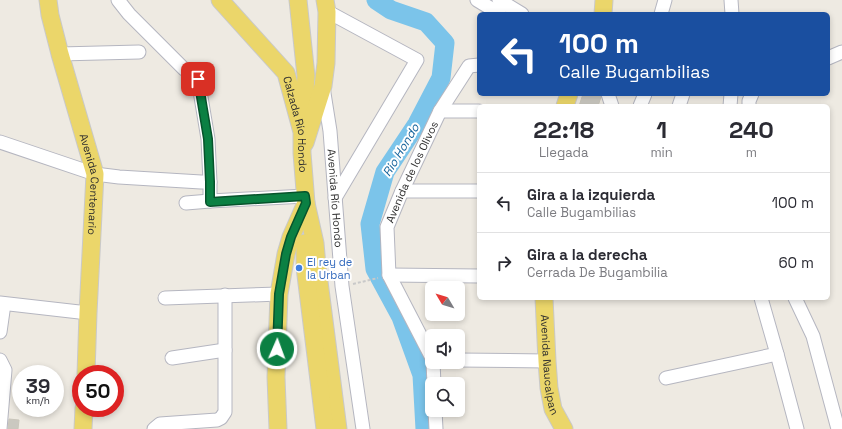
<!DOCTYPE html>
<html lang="es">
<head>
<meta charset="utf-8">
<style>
  body { margin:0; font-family:"Space Grotesk",sans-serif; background:#f7f7f7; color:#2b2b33; height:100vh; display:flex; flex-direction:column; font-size:15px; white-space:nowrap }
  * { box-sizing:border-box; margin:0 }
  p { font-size:13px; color:#7c7c81 }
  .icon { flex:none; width:22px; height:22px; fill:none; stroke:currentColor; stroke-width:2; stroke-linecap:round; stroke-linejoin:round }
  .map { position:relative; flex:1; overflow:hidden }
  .drawer { position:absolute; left:477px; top:104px; width:353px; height:196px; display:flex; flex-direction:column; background:#fff; border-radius:6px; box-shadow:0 2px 6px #0003 }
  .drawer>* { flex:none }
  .guide { position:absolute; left:477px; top:12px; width:353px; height:84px; border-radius:6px; box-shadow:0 2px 6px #0003; background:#1a4fa0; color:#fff; overflow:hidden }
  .needle { width:26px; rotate:308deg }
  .fabs { position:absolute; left:425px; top:281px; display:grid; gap:8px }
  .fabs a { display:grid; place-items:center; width:40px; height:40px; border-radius:6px; background:#fff; box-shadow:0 2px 6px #0003; font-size:20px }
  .speed { position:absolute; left:12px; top:365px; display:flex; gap:8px; font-size:20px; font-weight:700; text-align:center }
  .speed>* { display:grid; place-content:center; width:52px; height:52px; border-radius:50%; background:#fff; box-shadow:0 2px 6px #0003; line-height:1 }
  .speed small { font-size:10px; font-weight:400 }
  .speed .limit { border:6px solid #d22; background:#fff; color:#111 }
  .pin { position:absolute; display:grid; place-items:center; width:34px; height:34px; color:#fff; margin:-17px; border-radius:8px; box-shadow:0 2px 6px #0006 }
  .me { position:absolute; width:44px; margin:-22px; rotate:2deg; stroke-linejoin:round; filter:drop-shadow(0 0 3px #0008) }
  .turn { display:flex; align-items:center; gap:14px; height:84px; padding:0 16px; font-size:18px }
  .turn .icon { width:52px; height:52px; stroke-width:2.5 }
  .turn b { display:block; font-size:28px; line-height:34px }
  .eta { display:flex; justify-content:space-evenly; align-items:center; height:68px; text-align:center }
  .eta b { font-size:24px; font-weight:600; line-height:28px }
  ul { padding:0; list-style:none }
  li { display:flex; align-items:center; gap:12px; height:60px; padding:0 16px; border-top:1px solid #e1e1e2 }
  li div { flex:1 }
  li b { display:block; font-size:15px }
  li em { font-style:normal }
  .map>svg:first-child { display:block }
</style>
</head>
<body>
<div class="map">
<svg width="842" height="429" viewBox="0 0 842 429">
  <rect width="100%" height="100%" fill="#eeeae2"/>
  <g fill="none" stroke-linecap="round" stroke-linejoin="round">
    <!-- river -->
    <polyline stroke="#7bc4ea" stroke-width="19" points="376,0 391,10 426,22 445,43 441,78 417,124 385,172 370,224 375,269 401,317 422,375 425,429"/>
  </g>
  <!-- building -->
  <g fill="#cac8c0" stroke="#cac6bb">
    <polygon points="583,94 600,94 601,97 598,106 579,106"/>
    <polygon points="9,419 19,420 18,429 8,429"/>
  </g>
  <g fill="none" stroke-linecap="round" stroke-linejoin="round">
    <!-- minor casing -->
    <g stroke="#b5b6c0" stroke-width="15">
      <g id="minor">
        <polyline points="118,0 129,14 184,69 198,79 208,139 210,182"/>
        <polyline points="477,0 500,14"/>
        <polyline points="499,0 522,14"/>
        <polyline points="731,0 732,14"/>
        <polyline points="327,12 332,14 417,60 335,198"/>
        <polyline points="661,14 665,0"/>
        <polyline points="60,54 139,52"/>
        <polyline points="828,58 842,52"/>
        <path id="s1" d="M323 87 330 131 342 286 363 429"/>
        <polyline points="608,94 612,106"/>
        <polyline points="640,106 645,94"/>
        <polyline points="679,106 683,94"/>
        <polyline points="730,106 731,94"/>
        <polyline points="749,106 749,101 752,94"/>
        <polyline points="440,111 479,111"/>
        <polyline points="0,142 95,174 119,177 201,182 210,182 210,201 305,196"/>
        <polyline points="402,191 479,191"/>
        <polyline points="186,203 210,201"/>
        <polyline points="389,275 479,276"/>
        <polyline points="165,298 279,294"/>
        <polyline points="761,298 777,354 797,429"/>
        <polyline points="795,298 813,336 838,429"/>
        <polyline points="0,303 88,313"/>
        <polyline points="0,332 4,304"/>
        <polyline points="172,358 225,350"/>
        <path id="s2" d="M432 358 389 275 387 227 402 191 440 111 469 66 479 65"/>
        <polyline points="0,360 5,370 0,429"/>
        <polyline points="458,360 547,361"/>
        <polyline points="433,362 434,384"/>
        <polyline points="666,378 777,354"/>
        <polyline points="435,410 436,429"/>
        <polyline points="154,429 160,424 217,420 221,418 225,412 225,295"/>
      </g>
    </g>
    <!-- major casing -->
    <g stroke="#c9c9c9" stroke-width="19">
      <g id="major">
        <path id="s3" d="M48 0 50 15 60 54 95 174 88 313 86 374"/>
        <path id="s4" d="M220 0 286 73 302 132V153L306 203 315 243 317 266 338 429"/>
        <polyline points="298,0 306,76 303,120"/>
        <polyline points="603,14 604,0"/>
        <polyline points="565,106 569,94"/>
        <polyline points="305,143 323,86 326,63 327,12 325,0"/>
        <polyline points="305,243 305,267 325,429"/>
        <path id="s5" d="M544 298 547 361 549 388 553 409 564 429"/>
        <polyline points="83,429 84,408"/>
        <polyline points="278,429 276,377 279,294 286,254 291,237 306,203"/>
      </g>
    </g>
    <!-- path -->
    <polyline stroke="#c9c9c9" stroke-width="2" stroke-dasharray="3 2" stroke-linecap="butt" points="353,284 378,278"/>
    <!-- minor -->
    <use href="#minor" stroke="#fff" stroke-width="13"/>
    <!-- major -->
    <use href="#major" stroke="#ebd66a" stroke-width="17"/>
  </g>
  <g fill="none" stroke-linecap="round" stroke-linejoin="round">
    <!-- route casing -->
    <g stroke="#07532c" stroke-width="10">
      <polyline id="route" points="198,79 208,139 210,182 210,202 305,196 306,203 291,237 286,254 279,294 277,349"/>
    </g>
    <!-- route -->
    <use href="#route" stroke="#0b8043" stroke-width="7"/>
  </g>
  <!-- markers -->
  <circle fill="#3f7fe0" stroke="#fff" stroke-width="1.5" cx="299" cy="268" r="4"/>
  <g text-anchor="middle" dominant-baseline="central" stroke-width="4" stroke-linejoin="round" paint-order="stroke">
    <!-- street labels -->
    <g font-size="11" fill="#2e2e2e" stroke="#fff">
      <text stroke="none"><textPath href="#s4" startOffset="151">Calzada Río Hondo</textPath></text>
      <text stroke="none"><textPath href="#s2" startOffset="202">Avenida de los Olivos</textPath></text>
      <text stroke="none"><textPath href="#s3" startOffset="190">Avenida Centenario</textPath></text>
      <text stroke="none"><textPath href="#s1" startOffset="112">Avenida Río Hondo</textPath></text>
      <text stroke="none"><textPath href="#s5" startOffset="67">Avenida Naucalpan</textPath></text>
    </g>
    <!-- shop labels -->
    <g font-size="11" fill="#366cbe" stroke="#fff" text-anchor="start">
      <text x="307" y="262">El rey de<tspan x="307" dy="13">la Urban</tspan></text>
    </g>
    <!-- water labels -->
    <g font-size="12" font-style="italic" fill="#15639b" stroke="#fff">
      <text transform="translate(401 150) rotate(-59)">Rio Hondo</text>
    </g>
  </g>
</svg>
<div class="fabs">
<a><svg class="needle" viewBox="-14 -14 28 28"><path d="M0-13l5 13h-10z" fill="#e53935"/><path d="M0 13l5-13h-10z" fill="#7c7c81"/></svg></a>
<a><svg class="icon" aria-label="sound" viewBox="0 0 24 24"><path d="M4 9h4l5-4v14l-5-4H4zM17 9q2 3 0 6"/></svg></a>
<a><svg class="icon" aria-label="search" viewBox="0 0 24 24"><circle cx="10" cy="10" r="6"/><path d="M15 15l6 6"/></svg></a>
</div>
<div class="speed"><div>39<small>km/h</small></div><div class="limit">50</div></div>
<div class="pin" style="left:198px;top:79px;background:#d93025"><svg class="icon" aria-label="arrive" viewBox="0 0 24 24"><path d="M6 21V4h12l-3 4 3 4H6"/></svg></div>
<svg class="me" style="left:277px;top:349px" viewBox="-20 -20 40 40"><circle r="17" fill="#0b8043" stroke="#fff" stroke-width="3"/><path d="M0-11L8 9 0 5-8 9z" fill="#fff"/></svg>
<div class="guide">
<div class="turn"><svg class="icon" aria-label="left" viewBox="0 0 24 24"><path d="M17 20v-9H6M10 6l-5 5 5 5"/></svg><div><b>100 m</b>Calle Bugambilias</div></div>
</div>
<section class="drawer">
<div class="eta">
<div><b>22:18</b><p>Llegada</p></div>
<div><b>1</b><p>min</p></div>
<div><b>240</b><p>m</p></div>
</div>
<ul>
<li><svg class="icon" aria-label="left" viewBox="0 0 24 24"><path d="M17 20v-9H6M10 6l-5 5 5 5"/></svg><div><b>Gira a la izquierda</b><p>Calle Bugambilias</p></div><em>100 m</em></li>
<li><svg class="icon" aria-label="right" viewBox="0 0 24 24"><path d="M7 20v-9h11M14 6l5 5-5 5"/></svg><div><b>Gira a la derecha</b><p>Cerrada De Bugambilia</p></div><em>60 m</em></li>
</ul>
</section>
</div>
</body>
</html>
